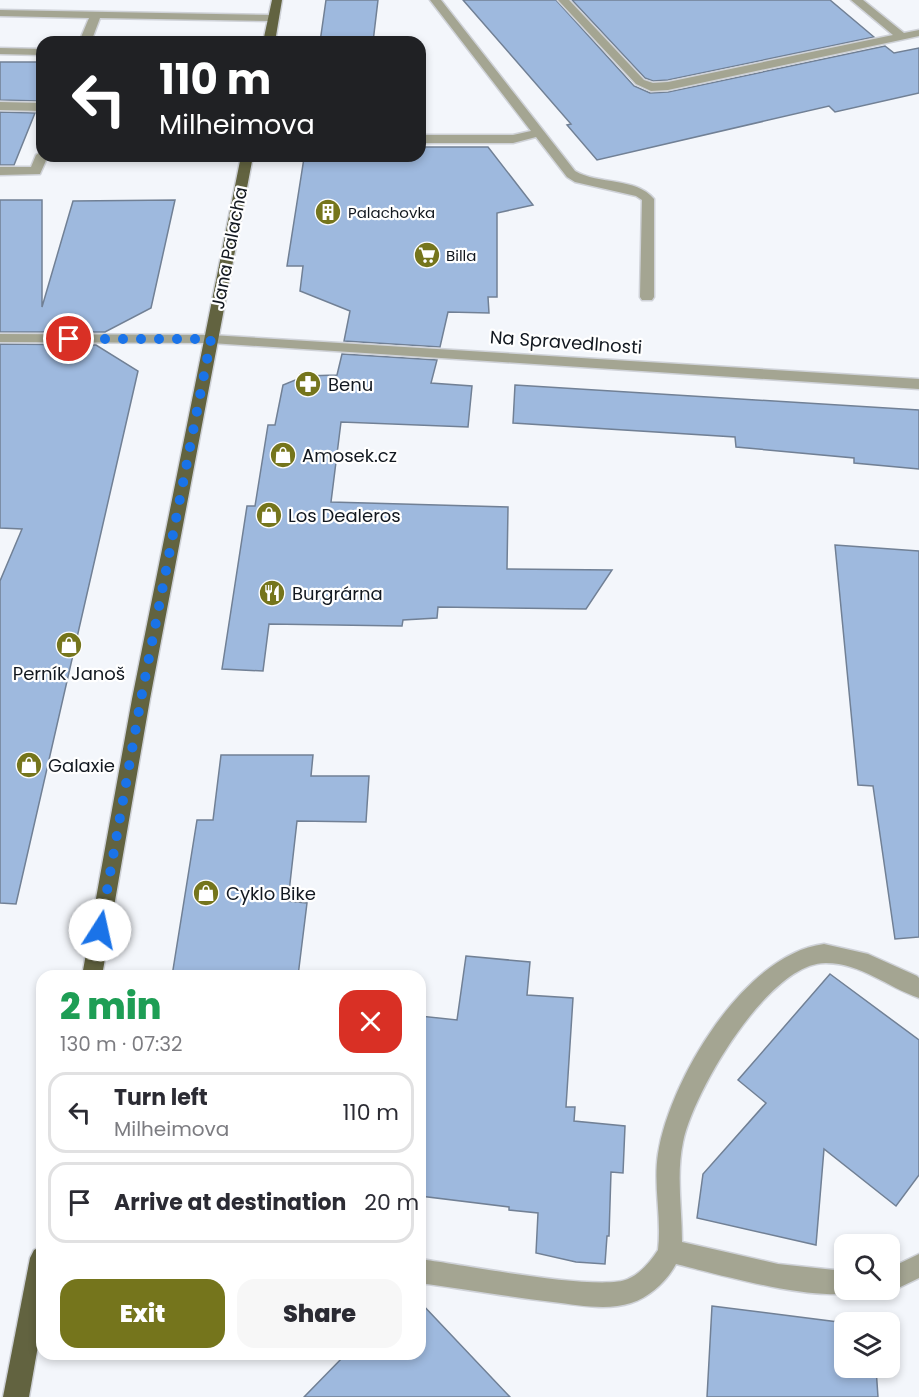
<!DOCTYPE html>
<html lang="en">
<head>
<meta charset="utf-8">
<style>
  body { margin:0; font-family:Poppins,sans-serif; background:#f7f7f7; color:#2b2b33; height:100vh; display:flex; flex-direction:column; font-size:22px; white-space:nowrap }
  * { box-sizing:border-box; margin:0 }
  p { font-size:20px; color:#7c7c81 }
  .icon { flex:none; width:33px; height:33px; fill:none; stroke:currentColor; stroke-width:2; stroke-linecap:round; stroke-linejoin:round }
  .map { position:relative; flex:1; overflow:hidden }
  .details { position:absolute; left:36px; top:970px; width:390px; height:390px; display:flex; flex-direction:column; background:#fff; border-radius:18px; box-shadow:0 3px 9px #0003 }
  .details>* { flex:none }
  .banner { position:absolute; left:36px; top:36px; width:390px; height:126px; border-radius:18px; box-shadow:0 3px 9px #0003; background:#202124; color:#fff; overflow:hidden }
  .tools { position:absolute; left:834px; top:1234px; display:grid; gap:12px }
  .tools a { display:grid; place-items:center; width:66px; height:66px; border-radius:12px; background:#fff; box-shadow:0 3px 9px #0003; font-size:30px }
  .pin { position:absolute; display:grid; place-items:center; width:51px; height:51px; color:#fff; margin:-26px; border:3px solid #fff; border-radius:50%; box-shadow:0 2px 6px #0007 }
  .me { position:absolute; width:66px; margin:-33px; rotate:10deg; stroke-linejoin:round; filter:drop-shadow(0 0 4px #0008) }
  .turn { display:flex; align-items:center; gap:21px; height:126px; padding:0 24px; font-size:27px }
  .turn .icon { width:78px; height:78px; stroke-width:2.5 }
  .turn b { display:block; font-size:42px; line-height:51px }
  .round { display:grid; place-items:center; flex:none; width:63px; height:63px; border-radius:18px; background:#f7f7f7 }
  .overview { display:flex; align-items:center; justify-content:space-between; height:102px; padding:0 24px }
  h1 { font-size:36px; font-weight:800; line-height:45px; color:#1e9e55 }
  .cta { display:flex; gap:12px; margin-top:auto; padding:12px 24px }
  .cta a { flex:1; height:69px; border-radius:18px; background:#75751c; color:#fff; font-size:24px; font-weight:800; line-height:69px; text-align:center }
  .cta a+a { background:#f7f7f7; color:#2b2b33 }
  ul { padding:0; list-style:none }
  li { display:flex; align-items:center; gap:18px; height:81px; margin:0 12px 9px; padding:0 12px; border:3px solid #e1e1e2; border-radius:18px }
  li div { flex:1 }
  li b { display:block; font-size:22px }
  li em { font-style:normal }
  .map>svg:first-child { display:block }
</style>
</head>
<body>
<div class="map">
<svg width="919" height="1397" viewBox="0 0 919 1397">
  <rect width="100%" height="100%" fill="#f3f6fb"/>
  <!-- building -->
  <g fill="#9eb9de" stroke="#718095" stroke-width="1.5">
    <polygon points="326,0 378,0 373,42 320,42"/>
    <polygon points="463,0 556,0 634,86 650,93 668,92 885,46 894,53 919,48 919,93 835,112 829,106 597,160 567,125 571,124"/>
    <polygon points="572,0 830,0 874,37 668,80 653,81 645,78"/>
    <polygon points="0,62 42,62 42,95 40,101 0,100"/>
    <polygon points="0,112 35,113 14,165 0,165"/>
    <polygon points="420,147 488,147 533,205 497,213 497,297 488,297 489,313 448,312 440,347 344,341 350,311 300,291 303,266 287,266 304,158 420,156"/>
    <polygon points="0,200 42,200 42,307 73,201 175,200 151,308 105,332 0,332"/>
    <polygon points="0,344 96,345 138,371 16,904 0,903 0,581 22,529 0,528"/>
    <polygon points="342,354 437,360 431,383 472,386 468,427 341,422 331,502 508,507 507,569 612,570 586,609 438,607 437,618 403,620 402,626 269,624 263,671 222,669 247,506 255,506 268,425 275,425 283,385 305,376 337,375"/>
    <polygon points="515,385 919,410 919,469 854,463 854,458 736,447 735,437 513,423"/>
    <polygon points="835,545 919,551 919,937 895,939 873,786 858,785"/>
    <polygon points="221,755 313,755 311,776 369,776 366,822 297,821 288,901 307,903 298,976 172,976 197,820 213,820"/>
    <polygon points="466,956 530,962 527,995 573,998 566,1107 575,1107 574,1121 625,1126 623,1173 611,1172 609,1236 607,1236 605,1264 576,1262 536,1253 538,1213 509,1210 509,1207 420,1196 420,1016 457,1020"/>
    <polygon points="830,974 919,1040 919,1175 896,1206 824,1149 816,1245 697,1218 703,1174 766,1103 738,1080"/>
    <polygon points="420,1302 510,1397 304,1397 346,1354 420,1354"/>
    <polygon points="712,1306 846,1323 844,1368 876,1368 878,1397 707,1397"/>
  </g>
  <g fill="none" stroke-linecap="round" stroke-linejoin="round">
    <!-- minor casing -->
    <g stroke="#cfd2d8" stroke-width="3">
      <g id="minor">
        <path d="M430 0H441L575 171C599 185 636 177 654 199V297L652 300H642L640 297 642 200 636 196 575 182 567 177 536 137 513 143H420V135H513L531 131Z"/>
        <polygon points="558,0 569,0 644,80 653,83 668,82 893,35 851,0 863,0 904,33 919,30 919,36 668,90 651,91 636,84"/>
        <polygon points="0,10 273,15 279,18 273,21 100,18 91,42 79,42 89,18 0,16"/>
        <polygon points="0,48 42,49 42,55 0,54"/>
        <polygon points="0,102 42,103 42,111 0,110"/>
        <polygon points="42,151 42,156 48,156 40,174 0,175 0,167 31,167 36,155"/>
        <polygon points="0,334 211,335 919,379 919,389 211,343 0,342"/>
        <path d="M824 944 868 954 917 976 919 978V998C887 987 861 963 826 963 769 962 693 1092 683 1142 676 1175 682 1208 682 1242L778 1264 844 1271V1290L852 1291C821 1304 713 1273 676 1264 667 1281 650 1297 631 1303 607 1311 578 1305 553 1302 509 1297 464 1289 420 1283V1259C458 1264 600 1292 628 1279 640 1274 651 1261 658 1250 662 1218 653 1186 658 1154 669 1081 744 954 824 944Z"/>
        <polygon points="919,1254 919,1278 890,1292 885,1290 890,1290 890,1268"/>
      </g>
    </g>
    <!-- major casing -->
    <g stroke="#cfd2d8" stroke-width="3">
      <g id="major">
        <polygon points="272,0 282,0 275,42 263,42"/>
        <polygon points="241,156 253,156 150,699 102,976 82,976 132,699"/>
        <polygon points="42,1246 42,1323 29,1397 3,1397 30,1258 34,1250"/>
      </g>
    </g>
    <!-- minor -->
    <use href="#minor" fill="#a4a592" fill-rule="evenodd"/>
    <!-- major -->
    <use href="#major" fill="#626340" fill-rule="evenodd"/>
  </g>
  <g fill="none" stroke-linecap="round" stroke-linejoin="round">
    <!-- route -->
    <polyline stroke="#1a73e8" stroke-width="10" stroke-dasharray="0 18" points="69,339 211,339 141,699 100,930"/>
  </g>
  <!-- icons -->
  <defs>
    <g id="building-disc" transform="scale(1.35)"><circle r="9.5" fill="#75751c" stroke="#fff"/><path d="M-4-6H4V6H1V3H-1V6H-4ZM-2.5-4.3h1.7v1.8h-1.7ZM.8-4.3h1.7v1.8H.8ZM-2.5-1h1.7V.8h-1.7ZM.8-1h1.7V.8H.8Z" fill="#fff"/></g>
    <g id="supermarket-disc" transform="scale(1.35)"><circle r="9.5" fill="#75751c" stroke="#fff"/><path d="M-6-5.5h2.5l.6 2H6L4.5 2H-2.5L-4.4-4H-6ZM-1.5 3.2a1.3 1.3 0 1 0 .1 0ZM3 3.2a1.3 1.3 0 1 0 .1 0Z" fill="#fff"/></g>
    <g id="pharmacy-disc" transform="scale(1.35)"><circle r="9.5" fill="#75751c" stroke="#fff"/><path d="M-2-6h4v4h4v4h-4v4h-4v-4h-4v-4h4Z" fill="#fff"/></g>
    <g id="shop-disc" transform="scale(1.35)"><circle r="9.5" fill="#75751c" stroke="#fff"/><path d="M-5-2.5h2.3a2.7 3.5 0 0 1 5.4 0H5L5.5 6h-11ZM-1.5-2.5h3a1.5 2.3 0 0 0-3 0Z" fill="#fff"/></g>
    <g id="restaurant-disc" transform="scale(1.35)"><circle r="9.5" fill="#75751c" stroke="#fff"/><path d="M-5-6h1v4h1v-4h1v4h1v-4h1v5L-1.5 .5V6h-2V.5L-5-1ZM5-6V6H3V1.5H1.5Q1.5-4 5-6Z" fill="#fff"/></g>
  </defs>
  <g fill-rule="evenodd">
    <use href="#building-disc" x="328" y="212"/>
    <use href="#supermarket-disc" x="427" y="255"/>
    <use href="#pharmacy-disc" x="308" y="384"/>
    <use href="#shop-disc" x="283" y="455"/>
    <use href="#shop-disc" x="269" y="515"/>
    <use href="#restaurant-disc" x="272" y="593"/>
    <use href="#shop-disc" x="69" y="645"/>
    <use href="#shop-disc" x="29" y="765"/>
    <use href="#shop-disc" x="206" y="893"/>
  </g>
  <g text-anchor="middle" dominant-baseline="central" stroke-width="4.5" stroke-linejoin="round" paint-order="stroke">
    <!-- far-poi labels -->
    <g font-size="15" fill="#121820" stroke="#fff" text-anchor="start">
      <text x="348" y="212">Palachovka</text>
      <text x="446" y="255">Billa</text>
    </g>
    <!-- street labels -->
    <g font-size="18" fill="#121820" stroke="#fff">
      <text transform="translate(229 248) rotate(-79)">Jana Palacha</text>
      <text transform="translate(566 342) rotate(4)">Na Spravedlnosti</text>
    </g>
    <!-- poi labels -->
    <g font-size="18" fill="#121820" stroke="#fff" text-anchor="start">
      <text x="328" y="384">Benu</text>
      <text x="302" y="455">Amosek.cz</text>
      <text x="288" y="515">Los Dealeros</text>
      <text x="292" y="593">Burgrárna</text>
      <text x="69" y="673" text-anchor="middle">Perník Janoš</text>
      <text x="48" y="765">Galaxie</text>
      <text x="226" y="893">Cyklo Bike</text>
    </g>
  </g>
</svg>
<div class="tools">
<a><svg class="icon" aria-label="search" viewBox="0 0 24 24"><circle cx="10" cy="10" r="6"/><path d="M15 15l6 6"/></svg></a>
<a><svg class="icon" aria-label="layers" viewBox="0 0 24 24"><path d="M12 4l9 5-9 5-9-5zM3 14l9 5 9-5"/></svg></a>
</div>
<div class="pin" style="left:69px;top:339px;background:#d93025"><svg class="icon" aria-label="arrive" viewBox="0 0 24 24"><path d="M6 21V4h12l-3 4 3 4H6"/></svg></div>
<svg class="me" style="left:100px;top:930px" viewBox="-20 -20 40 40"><circle r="19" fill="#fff"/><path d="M0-13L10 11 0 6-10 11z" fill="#1a73e8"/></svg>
<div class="banner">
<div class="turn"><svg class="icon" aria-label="left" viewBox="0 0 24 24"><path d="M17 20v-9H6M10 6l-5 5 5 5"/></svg><div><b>110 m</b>Milheimova</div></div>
</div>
<section class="details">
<div class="overview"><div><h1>2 min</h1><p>130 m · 07:32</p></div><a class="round" style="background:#d93025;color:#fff"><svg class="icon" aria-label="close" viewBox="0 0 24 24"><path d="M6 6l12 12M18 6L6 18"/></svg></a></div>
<ul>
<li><svg class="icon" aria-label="left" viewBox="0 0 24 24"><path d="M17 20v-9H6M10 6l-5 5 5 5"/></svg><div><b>Turn left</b><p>Milheimova</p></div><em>110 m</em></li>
<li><svg class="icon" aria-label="arrive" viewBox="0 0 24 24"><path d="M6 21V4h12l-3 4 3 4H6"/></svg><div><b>Arrive at destination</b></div><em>20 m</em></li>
</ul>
<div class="cta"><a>Exit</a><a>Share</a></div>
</section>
</div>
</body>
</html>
